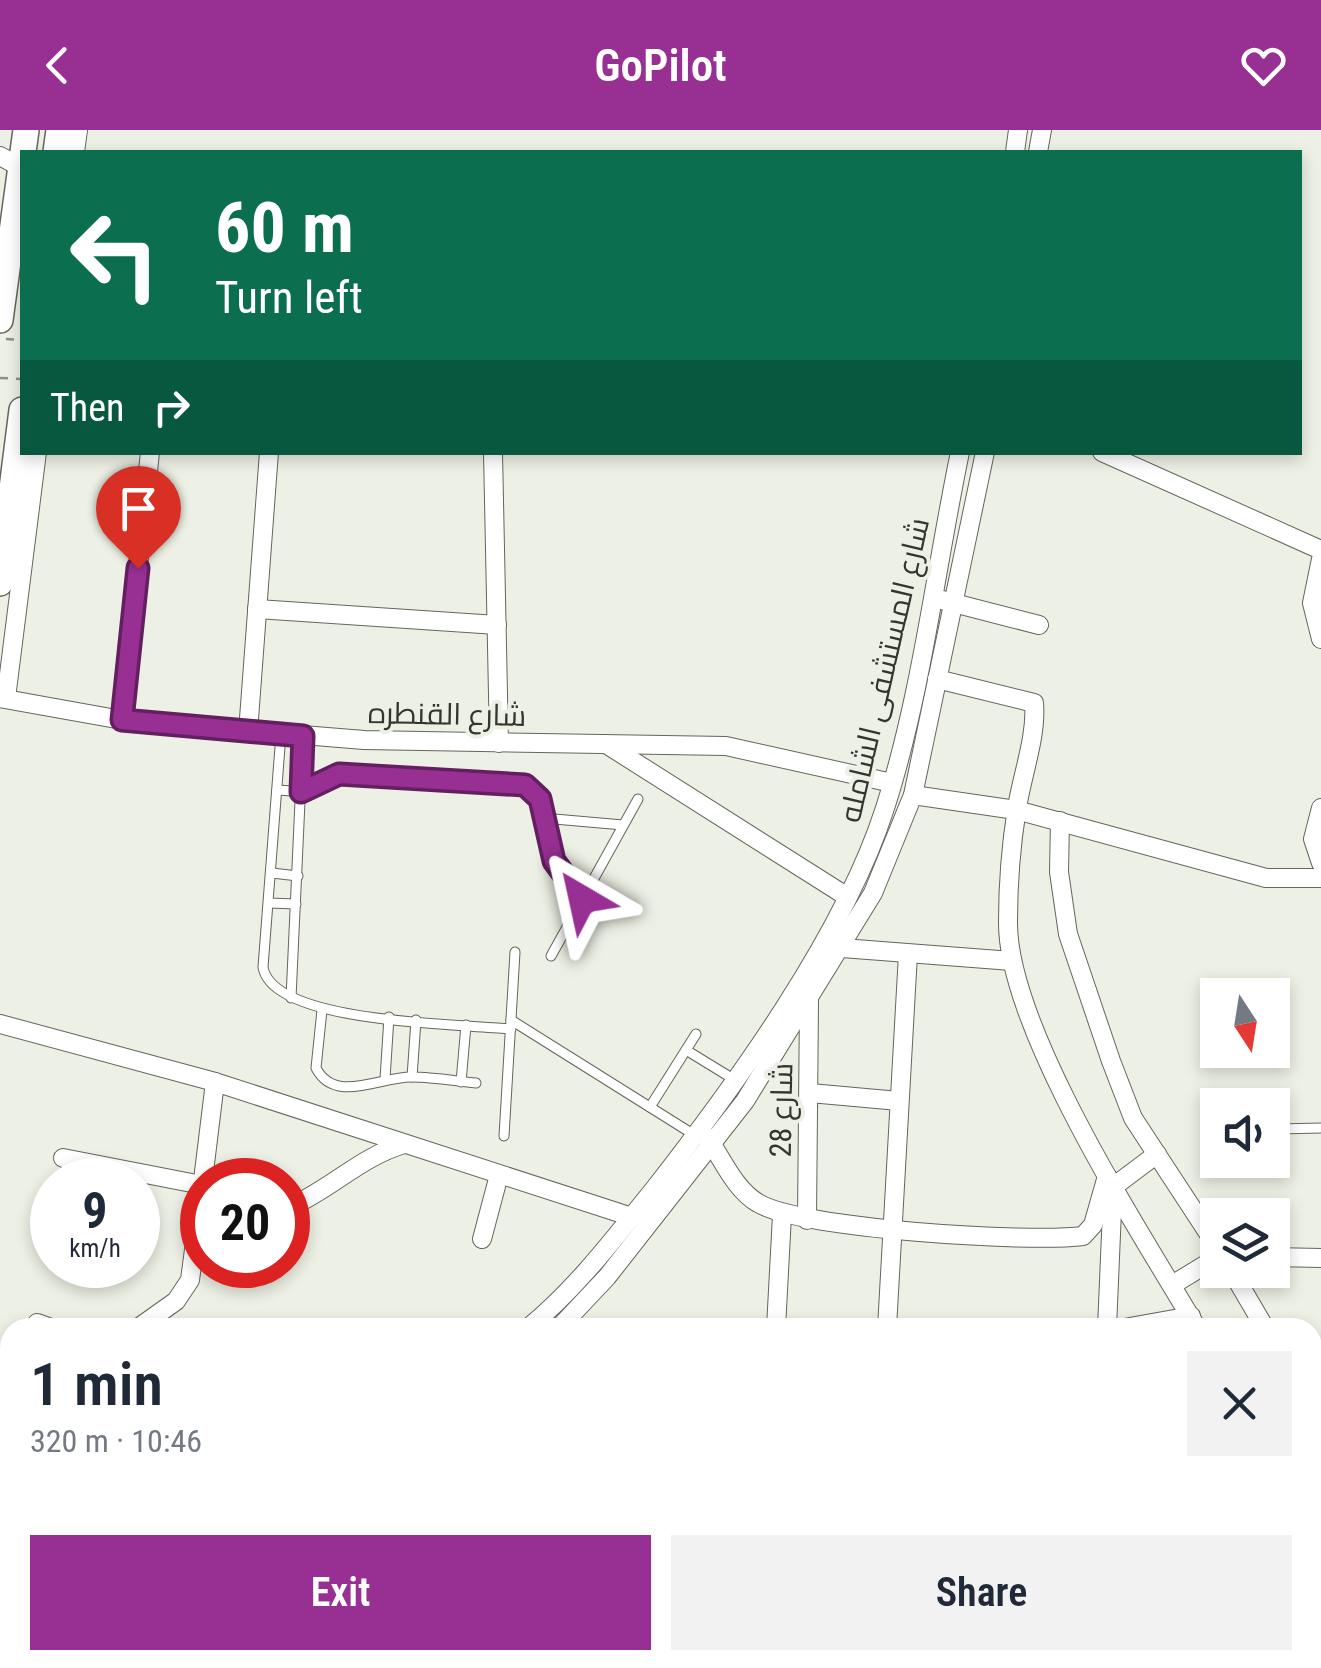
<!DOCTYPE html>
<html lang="en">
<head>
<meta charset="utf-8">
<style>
  body { margin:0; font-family:"Roboto Condensed",Cairo,sans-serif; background:#f2f2f3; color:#1f2937; height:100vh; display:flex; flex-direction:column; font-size:38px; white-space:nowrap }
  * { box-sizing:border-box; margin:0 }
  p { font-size:32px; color:#747a83 }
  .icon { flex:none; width:55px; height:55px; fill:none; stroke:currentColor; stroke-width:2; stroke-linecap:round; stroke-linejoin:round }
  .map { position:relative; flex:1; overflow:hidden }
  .side { position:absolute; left:0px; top:1188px; width:1322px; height:352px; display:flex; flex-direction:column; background:#fff; border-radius:30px 30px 0 0; box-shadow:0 5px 15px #0003 }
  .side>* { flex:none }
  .guide { position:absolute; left:20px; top:20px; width:1282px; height:305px; border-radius:0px; box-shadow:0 5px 15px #0003; background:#0b6e4f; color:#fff; overflow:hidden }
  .needle { width:65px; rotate:168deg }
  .controls { position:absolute; left:1200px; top:848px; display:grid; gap:20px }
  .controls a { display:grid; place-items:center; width:90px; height:90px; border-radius:0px; background:#fff; box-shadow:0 5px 15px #0003; font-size:50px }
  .speed { position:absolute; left:30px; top:1028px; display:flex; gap:20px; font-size:50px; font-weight:700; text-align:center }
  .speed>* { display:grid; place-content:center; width:130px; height:130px; border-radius:50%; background:#fff; box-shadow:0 5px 15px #0003; line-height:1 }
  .speed small { font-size:25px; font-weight:400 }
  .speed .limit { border:15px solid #d22; background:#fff; color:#111 }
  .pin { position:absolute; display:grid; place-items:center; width:85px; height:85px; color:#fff; margin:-102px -42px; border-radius:50% 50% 50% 0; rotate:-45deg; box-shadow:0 0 10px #0007 }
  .pin .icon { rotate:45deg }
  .me { position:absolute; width:110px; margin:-55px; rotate:324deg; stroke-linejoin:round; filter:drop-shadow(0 0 8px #0008) }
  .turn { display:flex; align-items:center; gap:35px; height:210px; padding:0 30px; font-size:45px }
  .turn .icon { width:130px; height:130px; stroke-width:2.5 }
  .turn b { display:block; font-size:70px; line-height:85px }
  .then { display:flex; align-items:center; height:95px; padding:0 30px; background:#0003; gap:20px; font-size:38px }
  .round { display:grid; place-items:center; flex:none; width:105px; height:105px; border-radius:0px; background:#f2f2f3 }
  .head { display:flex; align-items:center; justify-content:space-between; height:170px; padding:0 30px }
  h1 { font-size:60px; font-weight:600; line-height:75px }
  .primary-button { display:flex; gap:20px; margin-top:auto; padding:20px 30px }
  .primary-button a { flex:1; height:115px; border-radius:0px; background:#982f93; color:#fff; font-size:40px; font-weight:600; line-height:115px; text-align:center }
  .primary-button a+a { background:#f2f2f3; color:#1f2937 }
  header { display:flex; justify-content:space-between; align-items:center; height:130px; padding:0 30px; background:#982f93; color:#fff; font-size:45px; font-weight:600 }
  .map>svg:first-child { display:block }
</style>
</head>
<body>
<header><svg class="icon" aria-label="back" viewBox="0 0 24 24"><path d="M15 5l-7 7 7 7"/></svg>GoPilot<svg class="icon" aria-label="heart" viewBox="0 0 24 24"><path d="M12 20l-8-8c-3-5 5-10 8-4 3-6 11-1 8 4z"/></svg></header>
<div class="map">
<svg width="1321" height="1538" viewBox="0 0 1321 1538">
  <rect width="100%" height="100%" fill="#edf0e4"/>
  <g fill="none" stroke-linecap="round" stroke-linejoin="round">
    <!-- lane casing -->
    <g stroke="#63665b" stroke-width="11">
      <g id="lane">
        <path d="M281 604 263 837C272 894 462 894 511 899"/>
        <polyline points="277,660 308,662 339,644 525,655 540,669 554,731 583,769"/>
        <polyline points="543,688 623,695"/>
        <polyline points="272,743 298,746"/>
        <polyline points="269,773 296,774"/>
        <polyline points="551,826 638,669"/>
        <polyline points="291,868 303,606"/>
        <path d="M322 880 316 938C335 975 382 946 412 947 433 947 455 951 476 953"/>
        <polyline points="511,890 696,1006"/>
        <polyline points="686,920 735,950"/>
        <polyline points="412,947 416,890"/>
        <polyline points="385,949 389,887"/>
        <polyline points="461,952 466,895"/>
        <polyline points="650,977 696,904"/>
        <polyline points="1278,999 1321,998"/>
        <polyline points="504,1006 515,822"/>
      </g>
    </g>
    <!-- street casing -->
    <g stroke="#63665b" stroke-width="20">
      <g id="street">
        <polyline points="75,22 78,0"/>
        <polyline points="1015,22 1018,0"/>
        <polyline points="1038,22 1042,0"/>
        <polyline points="0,26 20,37"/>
        <polyline points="493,322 499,613"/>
        <polyline points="1102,322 1321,420"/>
        <polyline points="1321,429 1312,473 1321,509"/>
        <polyline points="942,470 1039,495"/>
        <polyline points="257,479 497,495"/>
        <path d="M937 549 1034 573C1037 606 1022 645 1017 678 1011 715 1008 755 1008 792 1007 898 1141 1103 1197 1198"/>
        <polyline points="0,568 122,590 364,610 726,616 892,653"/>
        <polyline points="6,568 37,322"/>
        <polyline points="122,590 150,322"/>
        <polyline points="248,602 269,322"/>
        <polyline points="606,614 846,766"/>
        <polyline points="913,665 1016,680 1266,748 1321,748"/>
        <polyline points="1321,678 1313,709 1321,733"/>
        <polyline points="1060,691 1059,742 1068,804 1111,931 1133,988 1218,1118"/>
        <polyline points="842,818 1012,831"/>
        <polyline points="0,894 215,952 632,1087"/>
        <polyline points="810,963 899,971"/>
        <path d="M707 1007C722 1028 735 1060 758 1073 801 1099 1029 1113 1083 1106L1093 1095 1107 1046"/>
        <polyline points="63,1028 202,1055"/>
        <polyline points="203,1050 215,952"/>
        <path d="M288 1078C330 1060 360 1027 404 1014"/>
        <polyline points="807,1090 809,871"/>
        <polyline points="482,1109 499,1045"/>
        <polyline points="1272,1127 1321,1128"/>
        <polyline points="1231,1140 1265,1198"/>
        <polyline points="1172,1155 1218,1127"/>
        <polyline points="37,1193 51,1198"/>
        <polyline points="138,1198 176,1171 190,1150 202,1059"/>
        <path d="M528 1198C576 1159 616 1106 655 1058 737 953 845 804 885 678 921 567 936 437 960 322"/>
        <polyline points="559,1198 607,1147 745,971 873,763 913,665 985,322"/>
        <polyline points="776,1198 782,1085"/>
        <polyline points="887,1198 908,824"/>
        <polyline points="1107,1198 1113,1057 1157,1024"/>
        <polyline points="1124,1198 1191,1186"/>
        <polyline points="1312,1277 1321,1291"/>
        <polyline points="1312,1404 1321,1315"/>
        <polyline points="0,1471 10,1467"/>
        <polyline points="0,1487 10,1487"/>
        <polyline points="1279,1538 1279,1530"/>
        <polyline points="1304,1538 1305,1530"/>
      </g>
    </g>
    <!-- secondary casing -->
    <g stroke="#63665b" stroke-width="28">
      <g id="secondary">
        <polyline points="56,22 59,0"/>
        <polyline points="0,190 26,0"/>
        <polyline points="0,453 22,280"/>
      </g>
    </g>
    <!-- path -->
    <g stroke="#8f9188" stroke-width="2.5" stroke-dasharray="8 8" stroke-linecap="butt">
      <polyline points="6,209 22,210"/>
      <polyline points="0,248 22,249"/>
    </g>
    <!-- lane -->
    <use href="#lane" stroke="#fff" stroke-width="9"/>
    <!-- street -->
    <use href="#street" stroke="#fff" stroke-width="18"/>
    <!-- secondary -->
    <use href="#secondary" stroke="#fff" stroke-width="25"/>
  </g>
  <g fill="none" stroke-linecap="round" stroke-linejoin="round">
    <!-- route casing -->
    <g stroke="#631f60" stroke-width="25">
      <polyline id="route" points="138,438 122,590 303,606 301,662 339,644 525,655 540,669 554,731 582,769"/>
    </g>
    <!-- route -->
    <use href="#route" stroke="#982f93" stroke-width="18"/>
  </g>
  <g text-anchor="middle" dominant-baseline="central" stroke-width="8" stroke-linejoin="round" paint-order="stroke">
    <!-- street labels -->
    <g font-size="30" fill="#343530" stroke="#edf0e4">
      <text transform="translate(884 540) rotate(-77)">شارع المستشفى الشامله</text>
      <text transform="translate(447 584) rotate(1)">شارع القنطره</text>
      <text transform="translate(781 980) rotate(-89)">شارع 28</text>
    </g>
  </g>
</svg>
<div class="controls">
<a><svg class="needle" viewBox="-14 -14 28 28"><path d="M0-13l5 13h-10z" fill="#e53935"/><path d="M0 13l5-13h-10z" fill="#747a83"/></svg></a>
<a><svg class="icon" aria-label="sound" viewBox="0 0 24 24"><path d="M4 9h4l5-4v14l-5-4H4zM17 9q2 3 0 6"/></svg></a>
<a><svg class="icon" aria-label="layers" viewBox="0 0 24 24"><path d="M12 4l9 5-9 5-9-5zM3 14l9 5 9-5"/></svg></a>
</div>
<div class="speed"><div>9<small>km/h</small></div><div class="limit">20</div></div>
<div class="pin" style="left:138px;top:438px;background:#d93025"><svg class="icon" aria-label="arrive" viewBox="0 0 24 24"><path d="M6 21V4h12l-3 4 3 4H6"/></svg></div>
<svg class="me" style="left:582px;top:769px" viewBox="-20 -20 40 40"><path d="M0-17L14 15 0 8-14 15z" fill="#982f93" stroke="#fff" stroke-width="4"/></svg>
<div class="guide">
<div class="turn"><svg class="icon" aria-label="left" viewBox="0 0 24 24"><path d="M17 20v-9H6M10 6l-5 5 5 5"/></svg><div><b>60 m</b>Turn left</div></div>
<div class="then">Then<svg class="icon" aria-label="right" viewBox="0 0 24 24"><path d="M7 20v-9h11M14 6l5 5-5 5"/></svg></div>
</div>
<section class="side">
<div class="head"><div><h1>1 min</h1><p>320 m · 10:46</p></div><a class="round"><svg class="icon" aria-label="close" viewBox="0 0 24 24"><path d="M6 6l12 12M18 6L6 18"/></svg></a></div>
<div class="primary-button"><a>Exit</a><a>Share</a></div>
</section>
</div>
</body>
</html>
